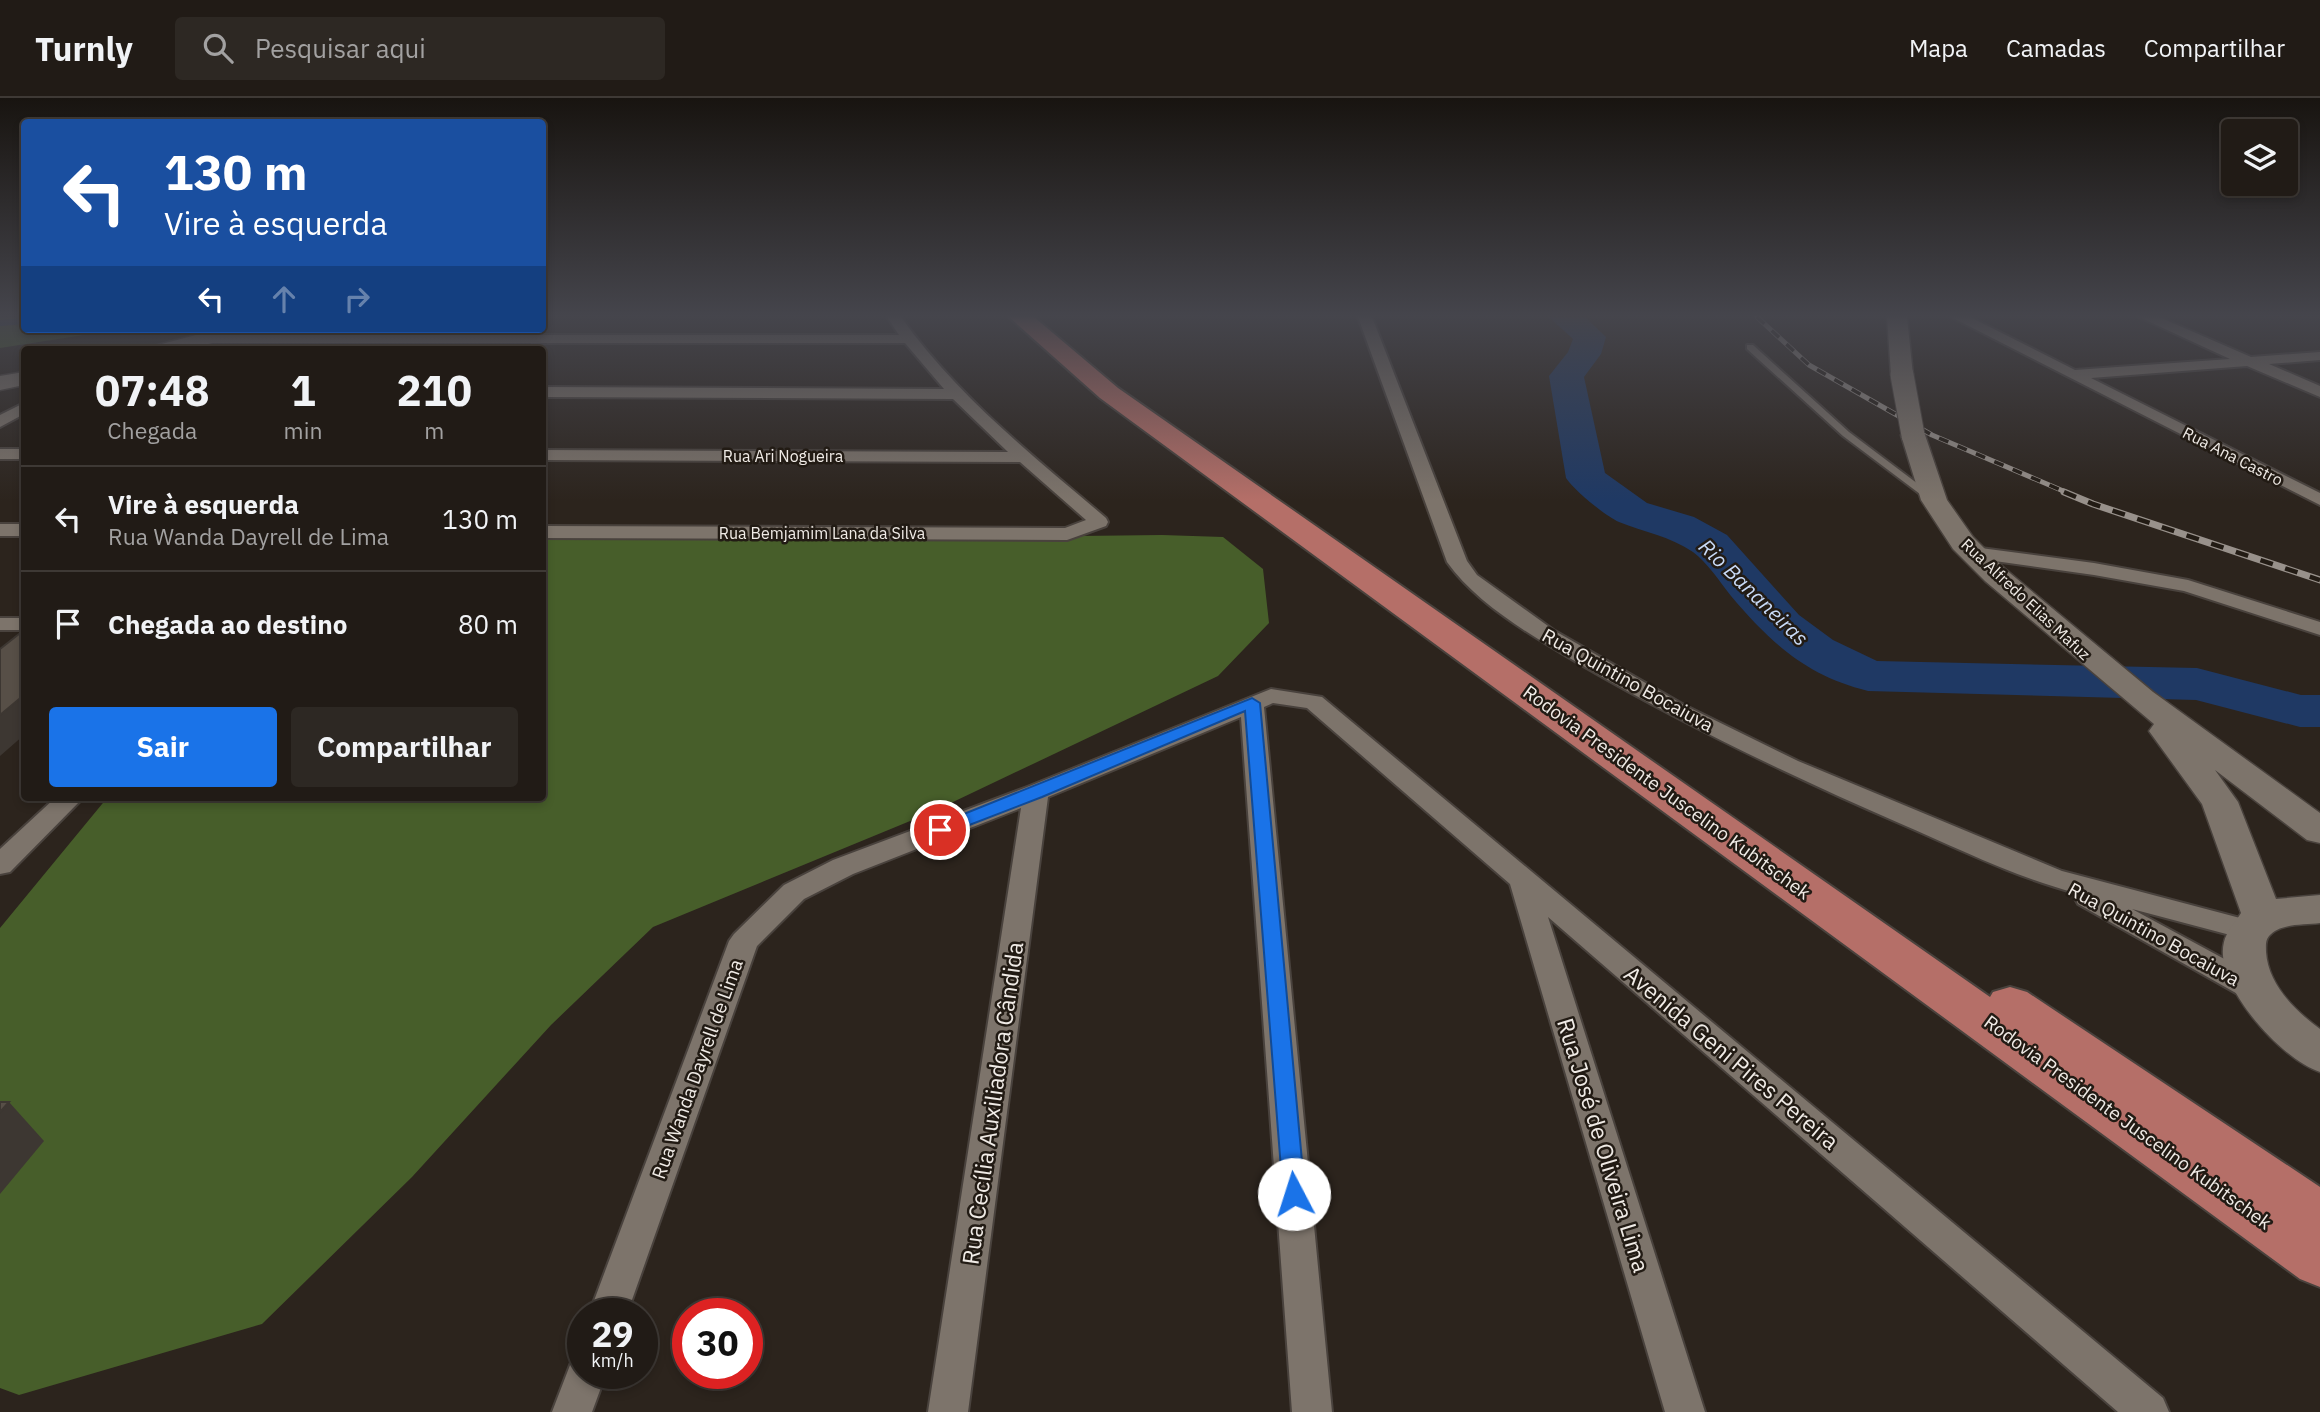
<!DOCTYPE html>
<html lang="pt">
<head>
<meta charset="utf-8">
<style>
  body { margin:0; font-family:"IBM Plex Sans",sans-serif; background:#2d2823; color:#f1f3f6; height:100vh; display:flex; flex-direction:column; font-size:26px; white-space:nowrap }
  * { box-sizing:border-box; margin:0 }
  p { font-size:23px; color:#a2a1a1 }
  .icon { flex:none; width:38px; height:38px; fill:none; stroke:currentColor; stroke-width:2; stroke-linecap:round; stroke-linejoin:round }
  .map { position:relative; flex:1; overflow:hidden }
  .panel { position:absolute; left:21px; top:248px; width:525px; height:455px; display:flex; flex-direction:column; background:#211b16; border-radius:7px; box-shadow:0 4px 10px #0003,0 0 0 2px #3e3935 }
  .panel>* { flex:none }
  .guide { position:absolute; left:21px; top:21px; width:525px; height:214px; border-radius:7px; box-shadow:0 4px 10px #0003,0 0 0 2px #3e3935; background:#1a4fa0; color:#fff; overflow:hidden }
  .controls { position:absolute; left:2221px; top:21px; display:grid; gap:14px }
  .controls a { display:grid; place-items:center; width:77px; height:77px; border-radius:7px; background:#211b16; box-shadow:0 4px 10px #0003,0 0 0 2px #3e3935; font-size:35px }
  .speed { position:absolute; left:567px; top:1200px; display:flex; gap:14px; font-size:35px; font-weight:700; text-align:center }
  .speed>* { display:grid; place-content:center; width:91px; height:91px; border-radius:50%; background:#211b16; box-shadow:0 4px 10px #0003,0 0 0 2px #3e3935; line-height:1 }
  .speed small { font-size:18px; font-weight:400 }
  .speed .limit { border:10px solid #d22; background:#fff; color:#111 }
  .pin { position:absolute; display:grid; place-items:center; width:60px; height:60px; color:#fff; margin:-30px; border:4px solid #fff; border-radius:50%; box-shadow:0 2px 7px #0007 }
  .me { position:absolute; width:77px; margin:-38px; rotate:355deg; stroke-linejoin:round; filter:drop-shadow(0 0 5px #0008) }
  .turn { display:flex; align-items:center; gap:24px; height:147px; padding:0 28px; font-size:32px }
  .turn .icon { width:91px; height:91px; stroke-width:2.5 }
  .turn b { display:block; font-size:49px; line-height:60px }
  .lanes { display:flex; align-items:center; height:66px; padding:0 28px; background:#0003; justify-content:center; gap:35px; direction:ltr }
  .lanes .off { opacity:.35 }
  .eta { display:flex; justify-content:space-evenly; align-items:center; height:119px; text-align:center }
  .eta b { font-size:42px; font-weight:700; line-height:49px }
  .primary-button { display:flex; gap:14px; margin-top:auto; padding:14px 28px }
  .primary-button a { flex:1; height:80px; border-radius:7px; background:#1a73e8; color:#fff; font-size:28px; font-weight:700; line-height:80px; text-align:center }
  .primary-button a+a { background:#2d2823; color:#f1f3f6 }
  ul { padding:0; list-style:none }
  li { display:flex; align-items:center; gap:21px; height:105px; padding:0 28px; border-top:2px solid #3e3935 }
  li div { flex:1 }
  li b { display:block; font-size:26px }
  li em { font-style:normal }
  header { display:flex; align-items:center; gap:42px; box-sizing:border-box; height:98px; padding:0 35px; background:#211b16; border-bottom:2px solid #3e3935 }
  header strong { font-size:33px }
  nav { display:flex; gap:38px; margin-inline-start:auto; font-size:24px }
  .search { width:490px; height:63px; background:#2d2823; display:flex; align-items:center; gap:18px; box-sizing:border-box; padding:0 24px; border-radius:7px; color:#a2a1a1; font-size:26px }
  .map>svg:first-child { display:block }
</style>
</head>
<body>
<header>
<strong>Turnly</strong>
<div class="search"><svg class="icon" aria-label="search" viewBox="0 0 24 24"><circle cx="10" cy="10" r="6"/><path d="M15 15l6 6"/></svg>Pesquisar aqui</div>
<nav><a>Mapa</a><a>Camadas</a><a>Compartilhar</a></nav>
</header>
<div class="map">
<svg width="2320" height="1314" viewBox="0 0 2320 1314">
  <rect width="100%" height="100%" fill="#2c241d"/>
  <!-- forest -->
  <g fill="#475e2a">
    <polygon points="0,219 24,219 24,231 123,231 0,250"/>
    <polygon points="1162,437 1223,439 1263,471 1269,525 1218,578 932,714 653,829 551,927 412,1079 262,1226 19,1297 0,1290 0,830 107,700 542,700 543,438 742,442"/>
  </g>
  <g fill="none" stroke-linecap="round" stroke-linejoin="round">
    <!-- stream -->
    <polyline stroke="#1f3964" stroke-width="6" points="0,225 24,223"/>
    <!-- river -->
    <path fill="#1f3964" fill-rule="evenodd" d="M1549 219H1585L1606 239 1601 256 1584 279 1605 375 1647 405 1694 419 1727 437 1799 517 1833 542 1877 563 2197 570 2301 597H2320V629H2300L2196 602 1868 593C1806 578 1771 545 1731 498 1720 484 1707 464 1693 454 1669 438 1644 434 1619 424 1604 417 1575 393 1566 380L1549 278 1568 254 1573 241Z"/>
    <!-- lane casing -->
    <g stroke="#49423d" stroke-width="4">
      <polygon id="lane" points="1747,247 1753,247 1849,334 1934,398 1934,402 1928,402 1843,338 1747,251"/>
    </g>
    <!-- street casing -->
    <g stroke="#49423d" stroke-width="4">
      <g id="street">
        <path d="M887 219H901C957 298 1032 357 1106 420L1108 424 1106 428 1067 442 542 440V428L1065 430 1086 422 1020 364 542 362V352L1008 354 953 301 542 299V289L944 291 905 245H206L199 241 206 237H899Z"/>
        <path d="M1358 219H1372L1467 463 1477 477 1555 533 1684 607 1798 663 2062 773 2259 825 2263 832 2259 839 2249 842 2132 811 2265 883 2269 891 2265 899 2254 902 2243 899 2078 806 2074 799 2076 795C2015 779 1957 750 1899 725 1791 678 1687 628 1585 569 1539 542 1478 508 1447 464Z"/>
        <polygon points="1951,219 1970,219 2075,272 2230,261 2139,219 2159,219 2251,259 2320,254 2320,262 2269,266 2320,288 2320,299 2247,268 2091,280 2320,395 2320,407"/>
        <polygon points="24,305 24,316 0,329 0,317"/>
        <rect x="0" y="351" width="24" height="10"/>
        <rect x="0" y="426" width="24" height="12"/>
        <polygon points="1973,449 2094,465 2188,482 2320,524 2320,537 2184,493 2094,477 1966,459 1963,455"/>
        <rect x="0" y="520" width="24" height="12"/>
        <polygon points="1271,591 1322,599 2163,1300 2169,1314 2118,1314 1548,819 1705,1314 1665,1314 1510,786 1307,610 1273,605 1264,609 1332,1314 1292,1314 1241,619 1048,699 968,1314 928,1314 1021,710 853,776 804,801 757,848 627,1216 589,1216 729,843 734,836 784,787 833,762 1027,689"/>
        <polygon points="55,700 83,700 10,774 0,776 0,751"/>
        <polygon points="583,1258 583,1276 606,1276 592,1314 552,1314 572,1262"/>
      </g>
    </g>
    <!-- secondary casing -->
    <g stroke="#49423d" stroke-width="3">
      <g id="secondary">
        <polygon points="1887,219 1907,219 1913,277 1910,282 1894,282 1891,277"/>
        <polygon points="219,231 253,231 250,235 186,252 151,252 154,248"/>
        <polygon points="24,274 24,287 0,292 0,278"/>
        <path d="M1913 330 1921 332 1925 337 1947 402 1973 439 2005 471 2153 594 2320 715V745L2307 742 2215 672 2238 704 2276 801 2320 797V825C2304 827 2280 825 2269 838 2265 843 2266 848 2266 854 2268 886 2295 913 2320 931V974C2282 962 2213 887 2224 844 2226 834 2236 823 2241 815L2202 706 2149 633 2154 626 1985 483 1953 451 1921 402 1901 337 1905 332Z"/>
      </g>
    </g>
    <!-- highway casing -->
    <g stroke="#49423d" stroke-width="4">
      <polygon id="highway" points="1009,219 1034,219 1118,290 1990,899 1993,894 2010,889 2027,894 2320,1089 2320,1189 2300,1181 1100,300"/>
    </g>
    <!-- lane -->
    <use href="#lane" fill="#7d746b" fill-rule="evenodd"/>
    <!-- street -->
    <use href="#street" fill="#7d746b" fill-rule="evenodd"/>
    <!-- secondary -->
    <use href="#secondary" fill="#7d746b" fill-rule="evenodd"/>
    <!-- highway -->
    <use href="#highway" fill="#b56f68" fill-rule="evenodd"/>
    <!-- rail-far1 casing -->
    <g stroke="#98918b" stroke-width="5">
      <polyline id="rail-far1" points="1757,219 1809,267 1932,337 2068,395"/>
    </g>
    <!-- rail casing -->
    <g stroke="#98918b" stroke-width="7">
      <polyline id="rail" points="2064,394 2093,406 2320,482"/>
    </g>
    <!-- rail-far1 -->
    <use href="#rail-far1" stroke="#221b14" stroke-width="3.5" stroke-dasharray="10" stroke-linecap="butt"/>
    <!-- rail -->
    <use href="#rail" stroke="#221b14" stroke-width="4.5" stroke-dasharray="13" stroke-linecap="butt"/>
    <!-- secondary-bridge casing -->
    <g stroke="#49423d" stroke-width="25" stroke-linecap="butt">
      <polyline id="secondary-bridge" points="1902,277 1913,337"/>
    </g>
    <!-- secondary-bridge -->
    <use href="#secondary-bridge" stroke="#7d746b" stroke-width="23"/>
  </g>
  <!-- shaded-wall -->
  <g fill="#3d3732">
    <polygon points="24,597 24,637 0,658 0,617"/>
    <polygon points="9,1004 44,1043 0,1096 0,1014"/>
  </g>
  <!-- building -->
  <g fill="#574f47" stroke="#3d3732" stroke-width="2">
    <polygon points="24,532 24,597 0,617 0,551"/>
    <polygon points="0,1004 9,1004 0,1014"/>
  </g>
  <!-- sky -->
  <linearGradient id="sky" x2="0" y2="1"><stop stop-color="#181410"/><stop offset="0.54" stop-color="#45454c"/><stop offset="1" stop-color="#45454c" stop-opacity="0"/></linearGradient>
  <rect width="2320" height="403" fill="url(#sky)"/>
  <!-- route -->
  <polygon fill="#1a73e8" stroke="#114b97" stroke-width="2" points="1252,600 1260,605 1305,1096 1302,1103 1294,1106 1286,1103 1283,1096 1245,613 1042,699 946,736 940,738 931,732 934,728"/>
  <g text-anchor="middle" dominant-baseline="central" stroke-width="5" stroke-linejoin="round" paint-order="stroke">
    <!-- far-street labels -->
    <g font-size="16" fill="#f0ebe6" stroke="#221b14">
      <text x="783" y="358">Rua Ari Nogueira</text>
      <text transform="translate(2233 358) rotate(27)">Rua Ana Castro</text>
      <text x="822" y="435">Rua Bemjamim Lana da Silva</text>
      <text transform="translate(2026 501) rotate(43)">Rua Alfredo Elias Mafuz</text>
    </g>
    <!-- street labels -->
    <g font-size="19" fill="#f0ebe6" stroke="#221b14">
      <text transform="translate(1628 582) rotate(29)">Rua Quintino Bocaiuva</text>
      <text transform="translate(1667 694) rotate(36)">Rodovia Presidente Juscelino Kubitschek</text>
      <text transform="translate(2154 836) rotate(29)">Rua Quintino Bocaiuva</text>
      <text transform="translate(697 971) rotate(-70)">Rua Wanda Dayrell de Lima</text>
      <text transform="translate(2128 1024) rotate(36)">Rodovia Presidente Juscelino Kubitschek</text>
    </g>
    <!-- water labels -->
    <g font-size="21" font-style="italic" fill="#c8daf7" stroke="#221b14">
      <text transform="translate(1754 494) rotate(44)">Rio Bananeiras</text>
    </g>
    <!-- near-street labels -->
    <g font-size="23" fill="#f0ebe6" stroke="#221b14">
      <text transform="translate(1732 959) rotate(40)">Avenida Geni Pires Pereira</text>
      <text transform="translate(992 1005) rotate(-82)">Rua Cecília Auxiliadora Cândida</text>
      <text transform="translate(1604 1047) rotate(73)">Rua José de Oliveira Lima</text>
    </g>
  </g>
</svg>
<div class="controls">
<a><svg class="icon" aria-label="layers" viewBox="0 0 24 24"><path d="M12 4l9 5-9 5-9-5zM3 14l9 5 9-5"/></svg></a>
</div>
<div class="speed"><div>29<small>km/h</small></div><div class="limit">30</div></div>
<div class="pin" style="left:940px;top:732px;background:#d93025"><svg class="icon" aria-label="arrive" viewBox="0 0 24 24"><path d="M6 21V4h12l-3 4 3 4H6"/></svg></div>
<svg class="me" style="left:1294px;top:1096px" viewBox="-20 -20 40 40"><circle r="19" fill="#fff"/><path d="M0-13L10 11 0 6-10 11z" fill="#1a73e8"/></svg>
<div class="guide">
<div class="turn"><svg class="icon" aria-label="left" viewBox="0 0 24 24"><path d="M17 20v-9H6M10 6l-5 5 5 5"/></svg><div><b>130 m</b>Vire à esquerda</div></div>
<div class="lanes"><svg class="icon" aria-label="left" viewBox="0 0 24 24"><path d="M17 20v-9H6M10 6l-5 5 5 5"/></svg><svg class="icon off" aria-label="ahead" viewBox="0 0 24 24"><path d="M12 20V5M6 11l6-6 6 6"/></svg><svg class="icon off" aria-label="right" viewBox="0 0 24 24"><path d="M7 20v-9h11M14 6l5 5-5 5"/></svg></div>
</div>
<section class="panel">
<div class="eta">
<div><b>07:48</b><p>Chegada</p></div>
<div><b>1</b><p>min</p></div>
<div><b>210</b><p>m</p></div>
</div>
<ul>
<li><svg class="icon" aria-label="left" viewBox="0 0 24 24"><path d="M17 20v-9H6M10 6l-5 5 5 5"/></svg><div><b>Vire à esquerda</b><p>Rua Wanda Dayrell de Lima</p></div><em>130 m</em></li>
<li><svg class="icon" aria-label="arrive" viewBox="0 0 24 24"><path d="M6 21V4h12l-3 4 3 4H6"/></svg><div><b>Chegada ao destino</b></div><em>80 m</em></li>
</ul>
<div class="primary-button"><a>Sair</a><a>Compartilhar</a></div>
</section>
</div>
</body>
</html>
